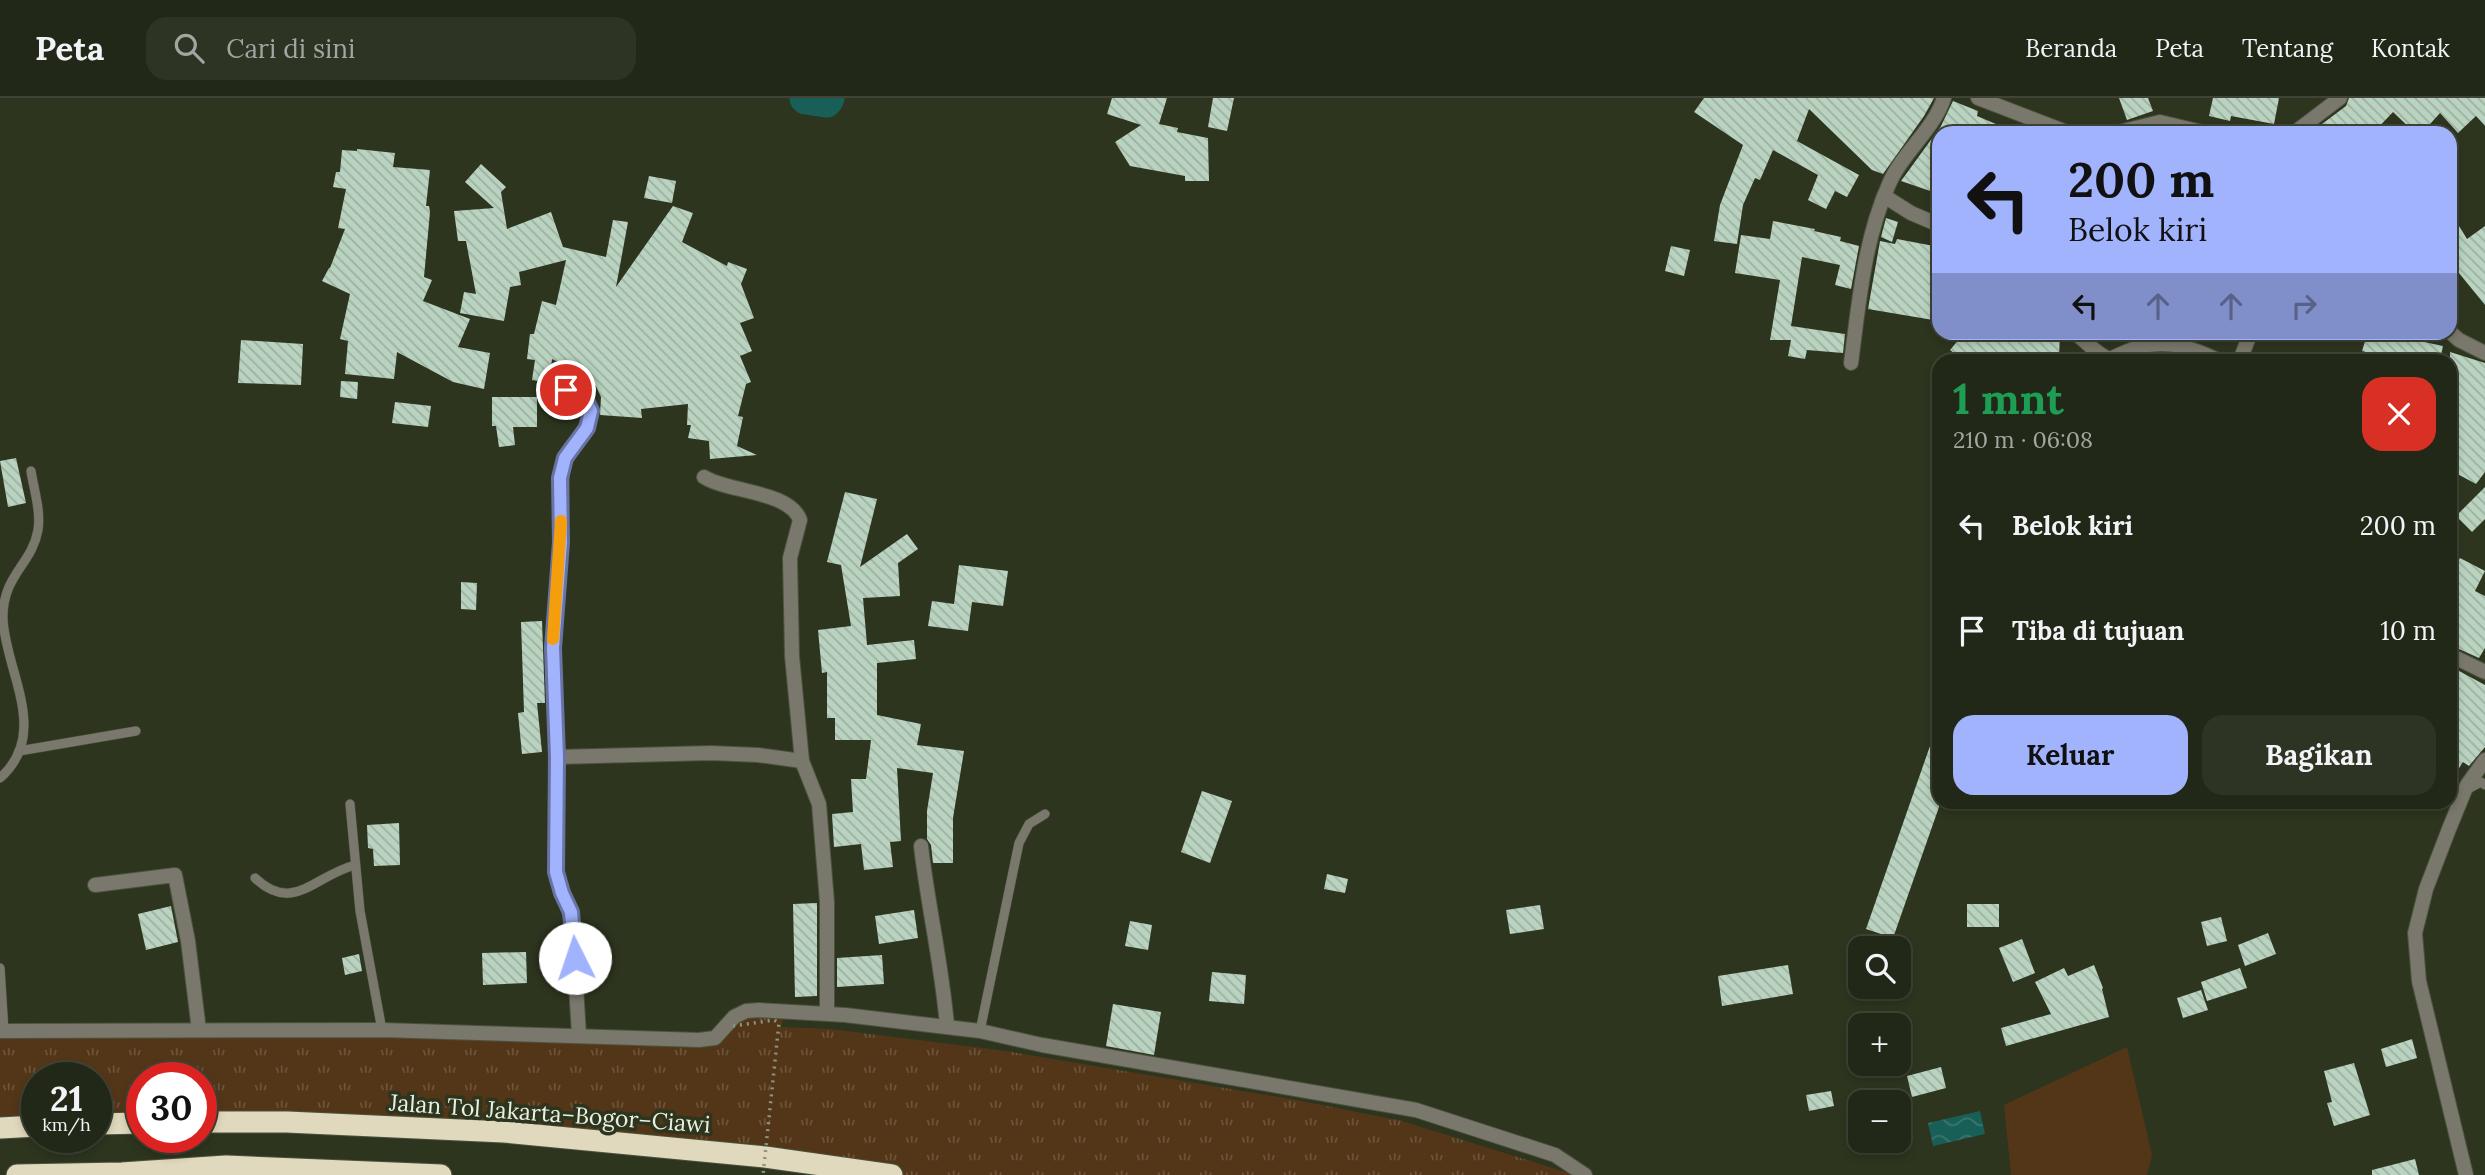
<!DOCTYPE html>
<html lang="id">
<head>
<meta charset="utf-8">
<style>
  body { margin:0; font-family:Lora,serif; background:#2e3424; color:#f1f3f6; height:100vh; display:flex; flex-direction:column; font-size:26px; white-space:nowrap }
  * { box-sizing:border-box; margin:0 }
  p { font-size:23px; color:#a2a6a1 }
  .icon { flex:none; width:38px; height:38px; fill:none; stroke:currentColor; stroke-width:2; stroke-linecap:round; stroke-linejoin:round }
  .map { position:relative; flex:1; overflow:hidden }
  .details { position:absolute; left:1932px; top:256px; width:525px; height:455px; display:flex; flex-direction:column; background:#222817; border-radius:21px; box-shadow:0 4px 10px #0003,0 0 0 2px #3f4436 }
  .details>* { flex:none }
  .guide { position:absolute; left:1932px; top:28px; width:525px; height:214px; border-radius:21px; box-shadow:0 4px 10px #0003,0 0 0 2px #3f4436; background:#a1b3fd; color:#111; overflow:hidden }
  .buttons { position:absolute; left:1848px; top:838px; display:grid; gap:14px }
  .buttons a { display:grid; place-items:center; width:63px; height:63px; border-radius:14px; background:#222817; box-shadow:0 4px 10px #0003,0 0 0 2px #3f4436; font-size:35px }
  .speed { position:absolute; left:21px; top:964px; display:flex; gap:14px; font-size:35px; font-weight:700; text-align:center }
  .speed>* { display:grid; place-content:center; width:91px; height:91px; border-radius:50%; background:#222817; box-shadow:0 4px 10px #0003,0 0 0 2px #3f4436; line-height:1 }
  .speed small { font-size:18px; font-weight:400 }
  .speed .limit { border:10px solid #d22; background:#fff; color:#111 }
  .pin { position:absolute; display:grid; place-items:center; width:60px; height:60px; color:#fff; margin:-30px; border:4px solid #fff; border-radius:50%; box-shadow:0 2px 7px #0007 }
  .me { position:absolute; width:77px; margin:-38px; rotate:356deg; stroke-linejoin:round; filter:drop-shadow(0 0 5px #0008) }
  .turn { display:flex; align-items:center; gap:24px; height:147px; padding:0 21px; font-size:32px }
  .turn .icon { width:91px; height:91px; stroke-width:2.5 }
  .turn b { display:block; font-size:49px; line-height:60px }
  .lanes { display:flex; align-items:center; height:66px; padding:0 21px; background:#0003; justify-content:center; gap:35px; direction:ltr }
  .lanes .off { opacity:.35 }
  .round { display:grid; place-items:center; flex:none; width:74px; height:74px; border-radius:21px; background:#2e3424 }
  .summary { display:flex; align-items:center; justify-content:space-between; height:119px; padding:0 21px }
  h1 { font-size:42px; font-weight:800; line-height:52px; color:#1e9e55 }
  .primary-button { display:flex; gap:14px; margin-top:auto; padding:14px 21px }
  .primary-button a { flex:1; height:80px; border-radius:21px; background:#a1b3fd; color:#111; font-size:28px; font-weight:800; line-height:80px; text-align:center }
  .primary-button a+a { background:#2e3424; color:#f1f3f6 }
  ul { padding:0; list-style:none }
  li { display:flex; align-items:center; gap:21px; height:105px; padding:0 21px }
  li div { flex:1 }
  li b { display:block; font-size:26px }
  li em { font-style:normal }
  header { display:flex; align-items:center; gap:42px; box-sizing:border-box; height:98px; padding:0 35px; background:#222817; border-bottom:2px solid #3f4436 }
  header strong { font-size:33px }
  nav { display:flex; gap:38px; margin-inline-start:auto; font-size:24px }
  .search { width:490px; height:63px; background:#2e3424; display:flex; align-items:center; gap:18px; box-sizing:border-box; padding:0 24px; border-radius:21px; color:#a2a6a1; font-size:26px }
  .map>svg:first-child { display:block }
</style>
</head>
<body>
<header>
<strong>Peta</strong>
<div class="search"><svg class="icon" aria-label="search" viewBox="0 0 24 24"><circle cx="10" cy="10" r="6"/><path d="M15 15l6 6"/></svg>Cari di sini</div>
<nav><a>Beranda</a><a>Peta</a><a>Tentang</a><a>Kontak</a></nav>
</header>
<div class="map">
<svg width="2485" height="1077" viewBox="0 0 2485 1077">
  <defs>
    <pattern id="grass-tufts" width="24" height="20" patternUnits="userSpaceOnUse" patternTransform="scale(1.75)"><rect width="24" height="20" fill="#533618"/><path d="M3 7l-1-3M5 7V3M7 7l1-3M15 17l-1-3M17 17v-4M19 17l1-3" fill="none" stroke="#6c5339"/></pattern>
    <pattern id="water-waves" width="16" height="10" patternUnits="userSpaceOnUse" patternTransform="scale(1.75)"><rect width="16" height="10" fill="#185f57"/><path d="M0 5q4-4 8 0t8 0" fill="none" stroke="#3a766f"/></pattern>
    <pattern id="building-back-hatch" width="6" height="6" patternUnits="userSpaceOnUse" patternTransform="scale(1.75)"><rect width="6" height="6" fill="#b9d3c0"/><path d="M-1 5l2 2M0 0l6 6M5-1l2 2" fill="none" stroke="#9cb0a1"/></pattern>
  </defs>
  <rect width="100%" height="100%" fill="#2d351f"/>
  <!-- grass -->
  <polygon fill="url(#grass-tufts)" points="785,912 781,929 830,931 1006,953 1296,1002 1402,1023 1575,1077 892,1077 765,1059 201,1024 201,980 142,980 142,1025 96,1026 96,980 37,980 37,1029 0,1031 0,933 699,942 730,923"/>
  <!-- garden -->
  <polygon fill="#533618" points="2127,949 2152,1057 2147,1077 2011,1077 2004,1007"/>
  <!-- water -->
  <polygon fill="url(#water-waves)" points="1980,1013 1985,1036 1933,1048 1928,1025"/>
  <g fill="none" stroke-linecap="round" stroke-linejoin="round">
    <!-- river -->
    <polyline stroke="#185f57" stroke-width="33" points="806,0 826,3 828,0"/>
  </g>
  <!-- building -->
  <g fill="url(#building-back-hatch)">
    <polygon points="1112,0 1167,0 1159,26 1178,30 1177,34 1208,40 1209,83 1185,83 1185,78 1130,68 1115,44 1141,27 1107,16"/>
    <polygon points="1213,0 1234,0 1227,33 1208,29"/>
    <polygon points="1704,0 1934,0 1924,18 1883,76 1872,72 1809,11 1797,43 1859,77 1847,99 1835,93 1826,111 1808,102 1818,77 1773,52 1760,82 1755,80 1743,107 1737,146 1714,143 1720,107 1743,47 1694,14"/>
    <polygon points="2119,0 2148,0 2153,13 2127,22"/>
    <polygon points="2213,0 2279,0 2274,26 2231,18 2230,23 2209,18"/>
    <polygon points="2349,0 2485,0 2485,28 2476,18 2458,35 2440,15 2422,35 2415,35 2393,14 2373,35 2310,35 2346,8"/>
    <polygon points="1953,3 1978,13 1977,18 2017,35 1939,35 1939,96 1901,83 1941,28"/>
    <polygon points="357,51 395,55 393,69 430,72 426,108 429,108 430,114 424,179 432,182 423,203 470,221 458,249 490,255 484,291 453,284 397,254 394,281 345,276 348,243 340,241 350,196 322,183 329,170 330,170 345,131 338,130 346,91 333,89 336,74 340,74 342,52 357,53"/>
    <polygon points="481,66 506,89 501,94 507,131 551,114 563,149 606,159 613,122 628,124 616,189 673,108 693,115 682,144 727,168 728,164 747,171 741,186 754,220 740,225 752,253 740,258 751,284 746,286 738,318 743,319 737,348 757,357 710,361 709,343 688,340 691,327 687,327 688,306 641,311 642,320 600,317 601,299 593,282 552,261 549,285 532,282 535,262 527,261 530,236 534,236 542,203 556,207 566,162 519,174 521,187 510,189 504,223 460,215 464,194 476,196 466,143 458,143 454,113 494,110 465,84"/>
    <polygon points="649,78 676,83 672,105 644,100"/>
    <polygon points="2450,113 2467,141 2485,128 2485,207 2450,164"/>
    <polygon points="1886,120 1898,124 1892,144 1881,139"/>
    <polygon points="1773,123 1815,131 1814,133 1841,139 1840,143 1859,148 1851,191 1835,187 1840,167 1802,159 1791,228 1845,236 1843,255 1807,252 1805,261 1788,258 1791,242 1770,242 1780,182 1735,175 1741,137 1770,141"/>
    <polygon points="1897,141 1939,149 1939,223 1868,211 1880,143 1895,146"/>
    <polygon points="1671,148 1690,152 1684,178 1665,173"/>
    <polygon points="1965,234 2060,234 2059,260 1985,254 1978,262 1963,262 1950,252"/>
    <polygon points="2368,234 2417,234 2415,242 2443,248 2440,262 2392,262 2362,253"/>
    <polygon points="241,242 303,246 301,287 238,285"/>
    <polygon points="2450,254 2485,265 2485,374 2476,386 2450,372"/>
    <polygon points="341,283 358,284 357,301 340,299"/>
    <polygon points="492,299 537,299 537,329 513,329 515,347 499,349 496,328 492,328"/>
    <polygon points="395,304 431,308 428,329 392,325"/>
    <polygon points="16,360 26,405 8,409 0,363"/>
    <polygon points="2485,389 2485,421 2472,434 2456,418"/>
    <polygon points="845,394 877,401 860,469 907,436 918,451 898,465 900,498 863,500 867,547 914,542 916,561 877,565 877,617 921,626 917,647 964,653 953,720 953,765 933,765 931,747 927,741 927,713 933,675 897,670 901,743 890,744 893,769 864,772 861,746 834,749 832,716 853,714 851,681 866,681 871,642 835,642 835,620 827,620 827,574 822,575 818,532 851,528 841,467 827,464"/>
    <polygon points="2460,460 2485,473 2475,493 2485,498 2485,550 2479,560 2450,547 2450,478"/>
    <polygon points="959,467 1008,473 1003,508 972,504 968,533 928,528 932,503 954,506"/>
    <polygon points="461,484 477,485 476,512 461,511"/>
    <polygon points="542,523 545,605 537,605 542,654 522,656 518,615 524,614 521,524"/>
    <polygon points="2450,568 2485,587 2485,649 2469,668 2463,664 2450,684"/>
    <polygon points="1937,628 1939,628 1939,709 1893,840 1866,831"/>
    <polygon points="1202,693 1232,703 1210,765 1181,754"/>
    <polygon points="399,725 400,767 374,768 373,751 368,750 367,727"/>
    <polygon points="1327,776 1348,781 1345,795 1324,791"/>
    <polygon points="817,805 817,898 795,899 793,806"/>
    <rect x="1967" y="806" width="32" height="23"/>
    <polygon points="1540,807 1544,831 1510,836 1506,812"/>
    <polygon points="171,808 178,844 146,852 138,816"/>
    <polygon points="914,812 918,840 879,846 875,818"/>
    <polygon points="2221,819 2227,843 2207,848 2201,824"/>
    <polygon points="1130,823 1152,827 1148,852 1125,848"/>
    <polygon points="2268,835 2276,856 2245,868 2238,847"/>
    <polygon points="2022,841 2035,875 2013,884 1999,850"/>
    <polygon points="526,854 527,885 483,887 482,855"/>
    <polygon points="359,856 362,873 345,877 342,860"/>
    <polygon points="882,857 884,886 837,889 837,860"/>
    <polygon points="1788,867 1793,896 1722,908 1718,878"/>
    <polygon points="2094,867 2103,890 2102,891 2109,919 2006,948 2001,930 2051,916 2035,884 2064,870 2068,878"/>
    <polygon points="2240,870 2247,890 2207,903 2201,884"/>
    <polygon points="1212,874 1246,877 1244,906 1209,903"/>
    <polygon points="2201,892 2208,912 2183,920 2177,900"/>
    <polygon points="1113,906 1161,914 1154,957 1106,948"/>
    <polygon points="2412,941 2417,960 2386,969 2381,951"/>
    <polygon points="2354,965 2370,1017 2334,1028 2327,1005 2332,1004 2324,973"/>
    <polygon points="1941,969 1946,990 1912,999 1907,978"/>
    <polygon points="1831,993 1834,1008 1809,1013 1806,997"/>
    <polygon points="2415,1061 2419,1077 2372,1077 2372,1072"/>
  </g>
  <g fill="none" stroke-linecap="round" stroke-linejoin="round">
    <!-- lane casing -->
    <g stroke="#4b533e" stroke-width="10">
      <g id="lane">
        <polyline points="19,653 136,633"/>
        <path d="M0 680C51 635 5 573 3 521 2 477 32 467 38 432 41 413 34 392 31 373"/>
        <polyline points="2466,692 2481,684 2485,687"/>
        <polyline points="350,706 360,813 382,932"/>
        <path d="M255 780C293 816 314 778 355 767"/>
        <polyline points="0,870 4,933"/>
        <polyline points="980,933 1019,745 1029,726 1045,716"/>
      </g>
    </g>
    <!-- street casing -->
    <g stroke="#4b533e" stroke-width="16">
      <g id="street">
        <polyline points="1978,0 2069,35"/>
        <polyline points="2115,35 2160,24 2206,35"/>
        <polyline points="2294,35 2340,0"/>
        <polyline points="1884,98 1911,115 1939,127"/>
        <path d="M2073 234C2086 242 2094 255 2109 261 2119 258 2129 251 2139 249 2169 241 2192 250 2218 262"/>
        <polyline points="2450,234 2459,242 2485,255"/>
        <polyline points="2240,262 2251,234"/>
        <path d="M1851 265C1859 204 1864 142 1889 86 1902 55 1933 33 1944 0"/>
        <polyline points="566,292 585,300 591,313 587,330 571,350 562,369 561,444 553,550 557,659 556,774 572,822 579,937"/>
        <path d="M704 379C727 394 790 393 800 422L790 460 792 558 802 663 819 706 827 804V915"/>
        <polyline points="2450,557 2485,574"/>
        <polyline points="557,659 711,655 758,657 802,663"/>
        <path d="M921 748C928 809 942 867 947 928"/>
        <polyline points="95,787 175,777 188,843 199,932"/>
        <polyline points="0,933 382,932 699,942 715,940 734,919 746,913 759,912 845,917 980,933 1042,947 1416,1012 1555,1057 1585,1077"/>
        <polyline points="2466,1077 2419,883 2415,835 2426,791 2449,731 2467,687 2485,662"/>
      </g>
    </g>
    <!-- highway casing -->
    <g stroke="#4b533e" stroke-width="23">
      <g id="highway">
        <polyline points="201,1024 287,1024 504,1034 765,1059 892,1077"/>
        <polyline points="96,1026 142,1025"/>
        <polyline points="0,1030 37,1028"/>
        <polyline points="17,1077 122,1075 226,1068 441,1077"/>
      </g>
    </g>
    <!-- lane -->
    <use href="#lane" stroke="#7a776c" stroke-width="9"/>
    <!-- street -->
    <use href="#street" stroke="#7a776c" stroke-width="14"/>
    <!-- highway -->
    <use href="#highway" stroke="#e0d9bd" stroke-width="21"/>
    <!-- path-bridge -->
    <polyline stroke="#8c9381" stroke-width="3.5" stroke-dasharray="2 5" stroke-linecap="butt" points="733,928 774,922 779,925 763,1077"/>
  </g>
  <g fill="none" stroke-linecap="round" stroke-linejoin="round">
    <!-- route casing -->
    <g stroke="#6974a4" stroke-width="18">
      <polyline id="route" points="566,292 585,300 591,313 587,330 565,360 560,380 561,444 553,550 557,659 556,774 562,795 571,814 575,860"/>
    </g>
    <!-- route -->
    <use href="#route" stroke="#a1b3fd" stroke-width="12"/>
    <!-- slow -->
    <polyline stroke="#f59e0b" stroke-width="12" points="553,541 561,423"/>
  </g>
  <g text-anchor="middle" dominant-baseline="central" stroke-width="7" stroke-linejoin="round" paint-order="stroke">
    <!-- street labels -->
    <g font-size="23" fill="#e9efe1" stroke="#2d351f">
      <text transform="translate(550 1015) rotate(4)">Jalan Tol Jakarta–Bogor–Ciawi</text>
    </g>
  </g>
</svg>
<div class="buttons">
<a><svg class="icon" aria-label="search" viewBox="0 0 24 24"><circle cx="10" cy="10" r="6"/><path d="M15 15l6 6"/></svg></a>
<a>+</a>
<a>−</a>
</div>
<div class="speed"><div>21<small>km/h</small></div><div class="limit">30</div></div>
<div class="pin" style="left:566px;top:292px;background:#d93025"><svg class="icon" aria-label="arrive" viewBox="0 0 24 24"><path d="M6 21V4h12l-3 4 3 4H6"/></svg></div>
<svg class="me" style="left:575px;top:860px" viewBox="-20 -20 40 40"><circle r="19" fill="#fff"/><path d="M0-13L10 11 0 6-10 11z" fill="#a1b3fd"/></svg>
<div class="guide">
<div class="turn"><svg class="icon" aria-label="left" viewBox="0 0 24 24"><path d="M17 20v-9H6M10 6l-5 5 5 5"/></svg><div><b>200 m</b>Belok kiri</div></div>
<div class="lanes"><svg class="icon" aria-label="left" viewBox="0 0 24 24"><path d="M17 20v-9H6M10 6l-5 5 5 5"/></svg><svg class="icon off" aria-label="ahead" viewBox="0 0 24 24"><path d="M12 20V5M6 11l6-6 6 6"/></svg><svg class="icon off" aria-label="ahead" viewBox="0 0 24 24"><path d="M12 20V5M6 11l6-6 6 6"/></svg><svg class="icon off" aria-label="right" viewBox="0 0 24 24"><path d="M7 20v-9h11M14 6l5 5-5 5"/></svg></div>
</div>
<section class="details">
<div class="summary"><div><h1>1 mnt</h1><p>210 m · 06:08</p></div><a class="round" style="background:#d93025;color:#fff"><svg class="icon" aria-label="close" viewBox="0 0 24 24"><path d="M6 6l12 12M18 6L6 18"/></svg></a></div>
<ul>
<li><svg class="icon" aria-label="left" viewBox="0 0 24 24"><path d="M17 20v-9H6M10 6l-5 5 5 5"/></svg><div><b>Belok kiri</b></div><em>200 m</em></li>
<li><svg class="icon" aria-label="arrive" viewBox="0 0 24 24"><path d="M6 21V4h12l-3 4 3 4H6"/></svg><div><b>Tiba di tujuan</b></div><em>10 m</em></li>
</ul>
<div class="primary-button"><a>Keluar</a><a>Bagikan</a></div>
</section>
</div>
</body>
</html>
